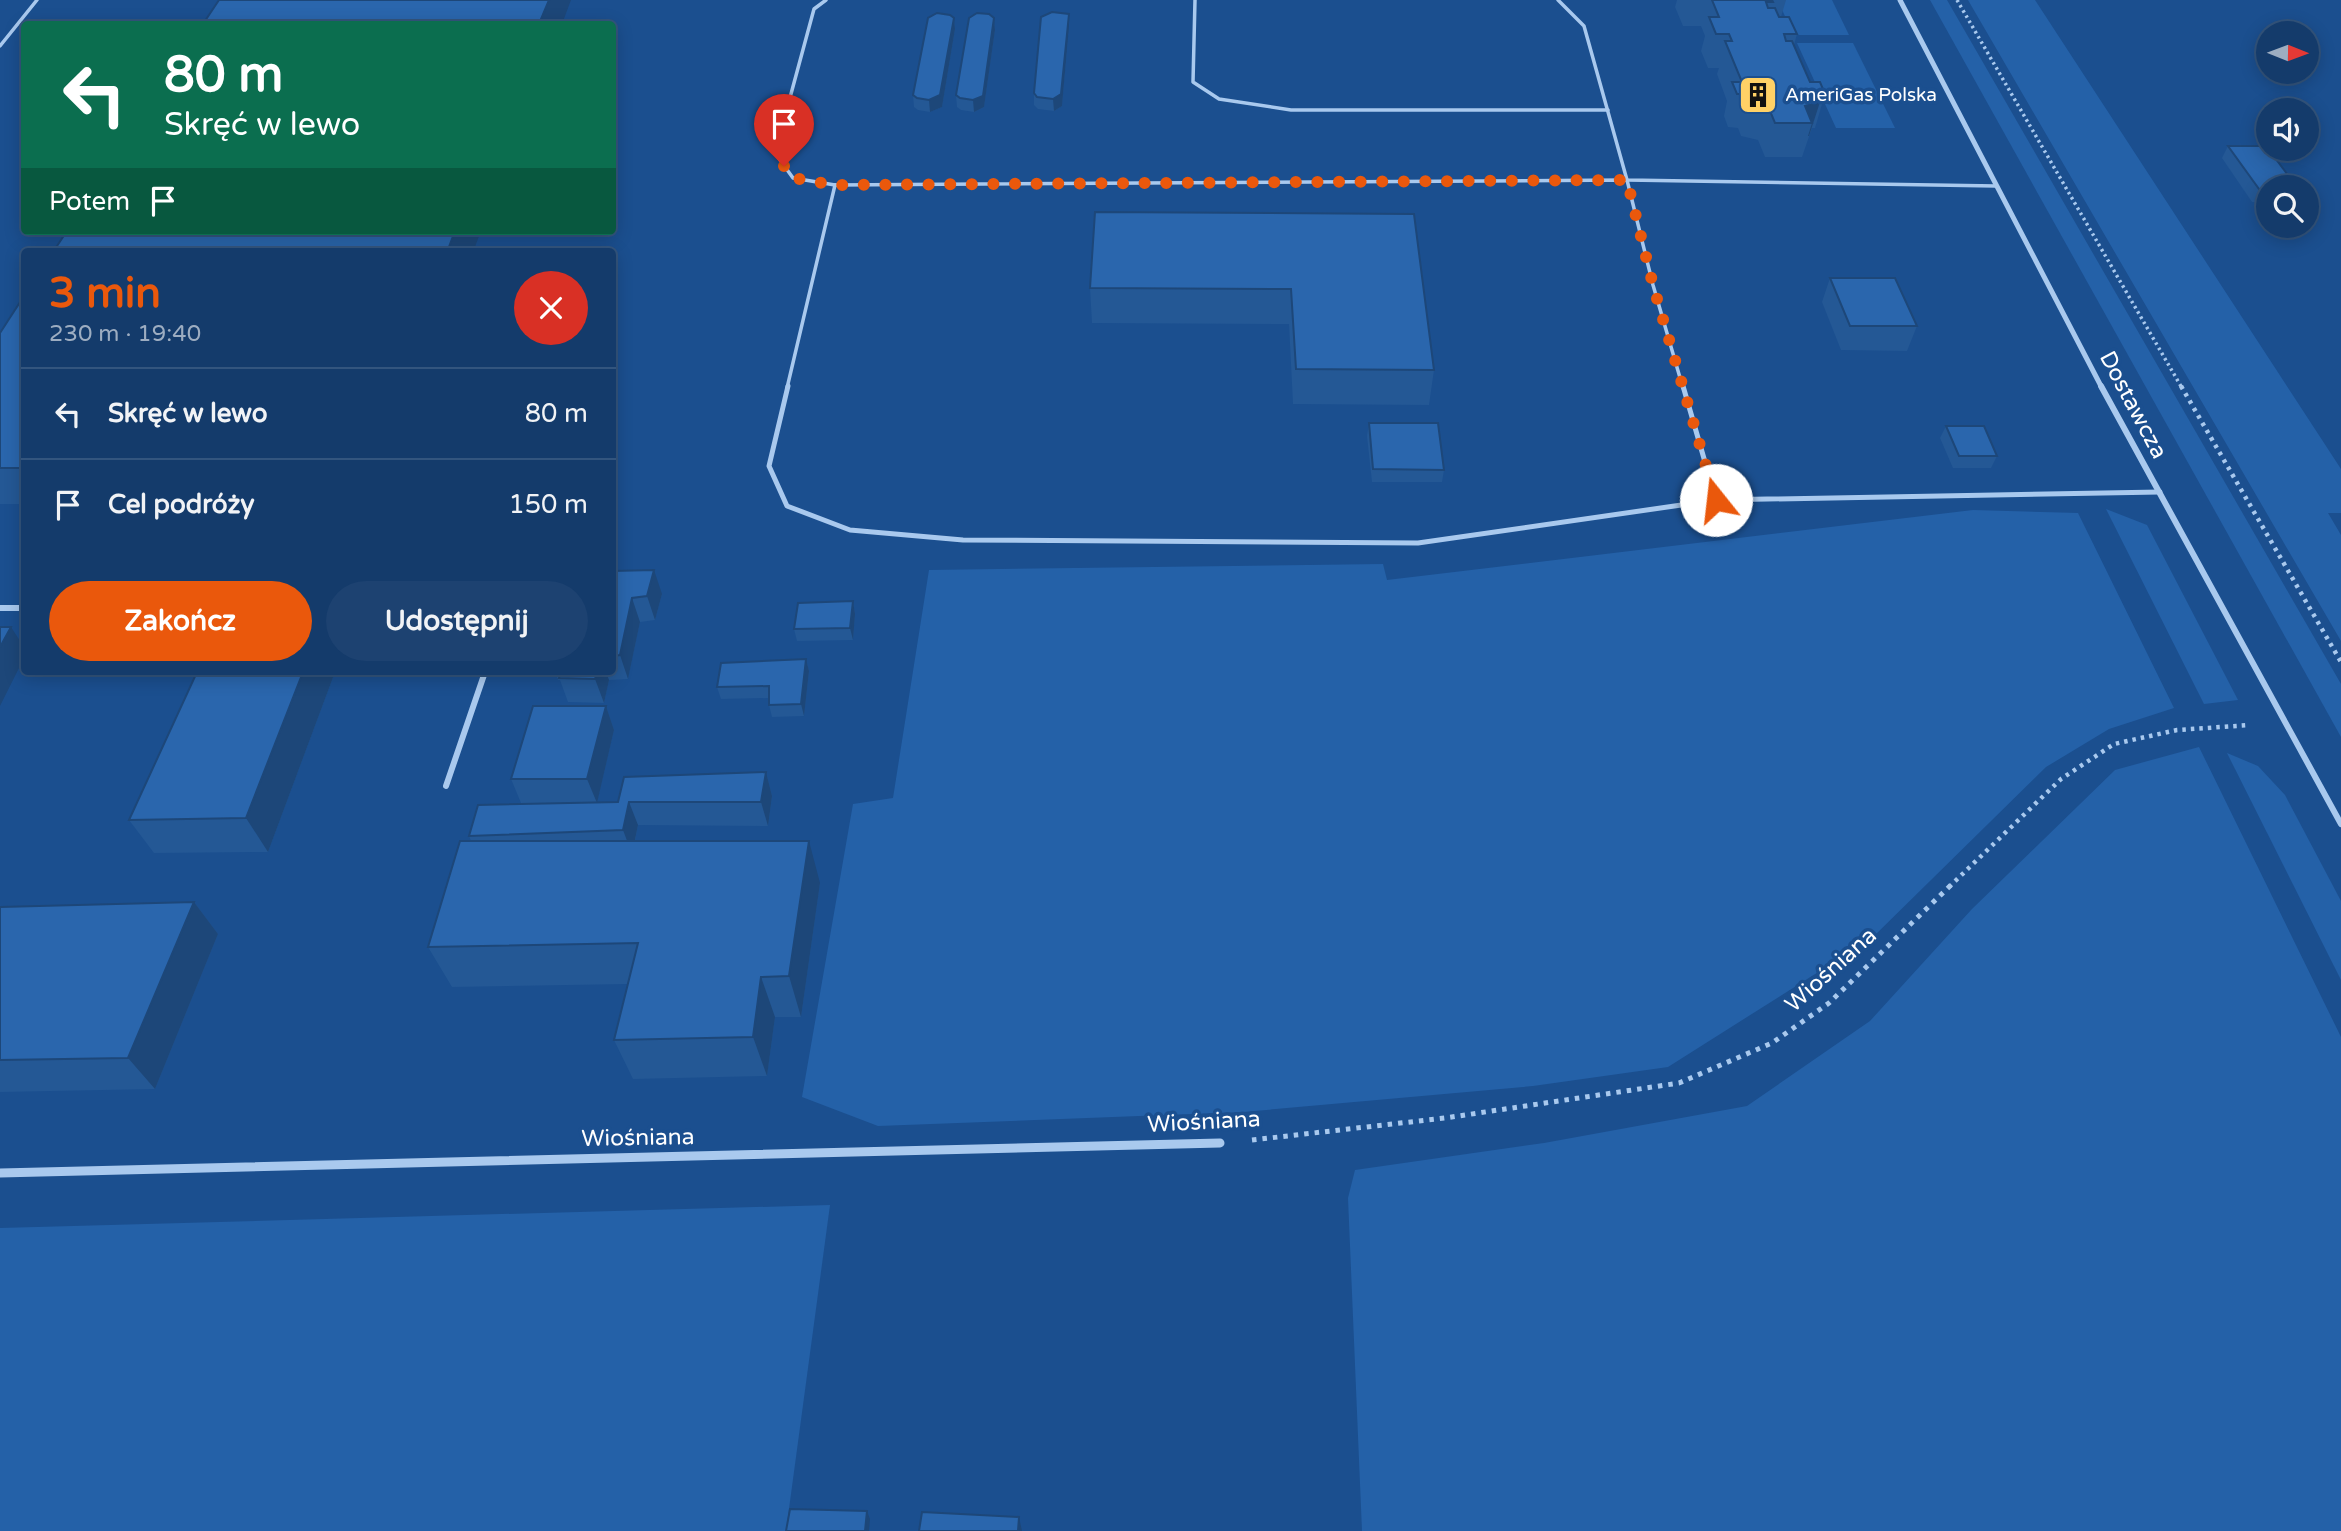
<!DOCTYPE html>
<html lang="pl">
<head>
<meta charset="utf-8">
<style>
  body { margin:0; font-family:"Varela Round",sans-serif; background:#1d4271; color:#f1f3f6; height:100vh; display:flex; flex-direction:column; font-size:26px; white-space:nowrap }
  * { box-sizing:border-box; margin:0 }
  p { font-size:23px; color:#9dadc1 }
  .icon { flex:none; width:38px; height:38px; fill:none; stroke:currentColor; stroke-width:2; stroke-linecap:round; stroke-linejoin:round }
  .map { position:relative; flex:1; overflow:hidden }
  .panel { position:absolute; left:21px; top:248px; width:595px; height:427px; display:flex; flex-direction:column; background:#143b6b; border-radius:7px; box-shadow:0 4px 18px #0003,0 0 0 2px #33557e }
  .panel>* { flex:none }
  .hud { position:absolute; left:21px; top:21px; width:595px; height:214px; border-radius:7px; box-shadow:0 4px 18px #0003,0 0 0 2px #33557e; background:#0b6e4f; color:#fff; overflow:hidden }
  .needle { width:46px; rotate:91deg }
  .controls { position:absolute; left:2256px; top:21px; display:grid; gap:14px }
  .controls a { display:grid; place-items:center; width:63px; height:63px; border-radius:50%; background:#143b6b; box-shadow:0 4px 18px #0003,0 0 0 2px #33557e; font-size:35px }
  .pin { position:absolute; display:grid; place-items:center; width:60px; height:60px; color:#fff; margin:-72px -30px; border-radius:50% 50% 50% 0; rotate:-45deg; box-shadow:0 0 7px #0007 }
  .pin .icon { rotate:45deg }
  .me { position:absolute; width:77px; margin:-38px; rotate:344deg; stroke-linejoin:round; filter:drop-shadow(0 0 5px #0008) }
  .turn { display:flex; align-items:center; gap:24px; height:147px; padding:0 28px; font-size:32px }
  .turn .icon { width:91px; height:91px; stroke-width:2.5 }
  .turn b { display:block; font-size:49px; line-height:60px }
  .then { display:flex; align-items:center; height:66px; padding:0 28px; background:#0003; gap:14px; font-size:26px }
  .round { display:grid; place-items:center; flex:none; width:74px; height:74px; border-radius:37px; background:#1d4271 }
  .headline { display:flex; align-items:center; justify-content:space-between; height:119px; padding:0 28px }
  h1 { font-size:42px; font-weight:800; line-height:52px; color:#ea580c }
  .primary-button { display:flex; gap:14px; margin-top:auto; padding:14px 28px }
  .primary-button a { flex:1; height:80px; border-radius:42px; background:#ea580c; color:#fff; font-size:28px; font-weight:800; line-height:80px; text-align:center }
  .primary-button a+a { background:#1d4271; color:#f1f3f6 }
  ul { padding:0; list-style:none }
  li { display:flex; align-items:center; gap:21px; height:91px; padding:0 28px; border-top:2px solid #33557e }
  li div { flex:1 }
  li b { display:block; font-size:26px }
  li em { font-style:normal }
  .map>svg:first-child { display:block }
</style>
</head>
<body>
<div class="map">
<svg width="2341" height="1531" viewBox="0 0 2341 1531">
  <rect width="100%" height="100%" fill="#1b4f8f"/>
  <!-- green -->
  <g fill="#2461a8">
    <polygon points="1778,0 1832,0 1849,35 1793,35"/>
    <polygon points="1930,0 1947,0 2341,684 2341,737"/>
    <polygon points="1968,0 2035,0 2341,469 2341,513 2328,513 2341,535 2341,641"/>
    <polygon points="1797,43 1853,43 1895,128 1836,128"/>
    <polygon points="2106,509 2147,525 2238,700 2204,704"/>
    <polygon points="1973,510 2078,513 2174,708 2109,729 2046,767 1872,938 1668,1067 1533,1086 1243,1112 878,1126 802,1097 853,804 893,798 929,570 1383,564 1387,580"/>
    <polygon points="2199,747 2341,1037 2341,1531 1362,1531 1348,1198 1355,1170 1544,1143 1747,1106 1870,1021 1972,909 2115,770"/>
    <polygon points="2227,753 2258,766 2285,795 2341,901 2341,980"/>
    <polygon points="830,1205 786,1531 0,1531 0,1228"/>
  </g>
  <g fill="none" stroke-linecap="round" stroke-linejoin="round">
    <!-- path-far2 -->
    <polyline stroke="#a9c9ee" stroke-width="3.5" stroke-dasharray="2.5 3.5" stroke-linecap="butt" points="1957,0 2182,388"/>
    <!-- path-far1 -->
    <g stroke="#a9c9ee" stroke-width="4.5" stroke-dasharray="3.5 5" stroke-linecap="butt">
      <polyline points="2181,386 2341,662"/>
      <polyline points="1949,887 2061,779 2114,744 2177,730 2250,725"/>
    </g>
    <!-- path -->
    <polyline stroke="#a9c9ee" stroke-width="5" stroke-dasharray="4.5 6" stroke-linecap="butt" points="1252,1140 1445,1118 1679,1083 1772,1043 1829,1003 1951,885"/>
    <!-- service-far1 -->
    <g stroke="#a9c9ee" stroke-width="3.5">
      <polyline points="826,0 814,9 775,153 793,178 835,185"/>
      <polyline points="1195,0 1193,82 1219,99 1291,110 1608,110"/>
      <polyline points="1558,0 1584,26 1627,180 1996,186"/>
      <polyline points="0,46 37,0"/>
      <polyline points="835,185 1627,180 1653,285 1683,388"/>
      <polyline points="787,388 835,185"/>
    </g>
    <!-- service -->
    <g stroke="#a9c9ee" stroke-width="5">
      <polyline points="788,386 769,466 787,506 850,530 963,540 1418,543 1716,500 1683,386"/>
      <polyline points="1716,500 2160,492"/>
    </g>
    <!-- minor-far2 -->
    <polyline stroke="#a9c9ee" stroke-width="5" points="1900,0 2102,388"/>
    <!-- minor-far1 -->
    <g stroke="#a9c9ee" stroke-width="6">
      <polyline points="2101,386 2341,824"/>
      <polyline points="0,608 24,608"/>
      <polyline points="446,786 485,672"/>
    </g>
    <!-- minor -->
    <polyline stroke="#a9c9ee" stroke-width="9" points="0,1173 1220,1143"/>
  </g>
  <!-- wall -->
  <g fill="#245895">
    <polygon points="1677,0 1786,0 1781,17 1797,34 1794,45 1810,82 1825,94 1815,128 1812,128 1802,157 1765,157 1758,140 1741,136 1738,128 1728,127 1724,116 1727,101 1717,74 1719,68 1708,68 1701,51 1705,36 1701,26 1683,26 1675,7"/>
    <polygon points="1069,14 1069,26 1062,106 1054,111 1038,109 1034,105 1034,93"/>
    <polygon points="954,18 955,29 942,107 930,112 918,110 914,107 913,95"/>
    <polygon points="994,18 995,30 984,107 974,112 961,110 957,107 956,95"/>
    <polygon points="2228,146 2268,187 2268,202 2252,202 2222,158"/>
    <polygon points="1414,214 1434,370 1429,405 1293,404 1289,324 1092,323 1090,288"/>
    <polygon points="1830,278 1917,326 1907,351 1841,350 1822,302"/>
    <polygon points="24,296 24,504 0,504 0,333"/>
    <polygon points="1369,423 1444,470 1442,482 1372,482 1367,436"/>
    <polygon points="1946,426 1997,456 1991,468 1953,468 1940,438"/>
    <polygon points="612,571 662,594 655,620 640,622 628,679 609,680 604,703 568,702 560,680 558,680 555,672 612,672"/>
    <polygon points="853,601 855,614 853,640 797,641 794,629"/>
    <polygon points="806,659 809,671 804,716 772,717 769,705 769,698 721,699 717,687"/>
    <polygon points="197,672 335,672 268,852 154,853 129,820"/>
    <polygon points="606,706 614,730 597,802 618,802 766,772 772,796 768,826 638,825 635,841 820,883 801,1017 775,1017 767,1076 633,1079 614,1040 628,984 452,987 428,947 471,841 469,836 576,803 521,803 511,779"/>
    <polygon points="194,902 218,934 155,1089 0,1092 0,907"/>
  </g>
  <!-- shaded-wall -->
  <g fill="#1d4779">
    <polygon points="549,0 571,0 562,24 539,24"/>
    <polygon points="1069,14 1069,26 1062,106 1054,111 1053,99"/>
    <polygon points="954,18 955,29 942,107 930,112 929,100"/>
    <polygon points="994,18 995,30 984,107 974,112 973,100"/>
    <polygon points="1820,102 1809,136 1808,136 1812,123 1805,106"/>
    <polygon points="455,231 481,231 473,252 447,252"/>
    <polygon points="654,570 662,594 655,620 647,596"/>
    <polygon points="632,598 640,622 628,679 620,655"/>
    <polygon points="853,601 855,614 853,640 850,628"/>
    <polygon points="11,627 24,647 24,658 0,706 0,647"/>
    <polygon points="806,659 809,671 804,716 801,704"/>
    <polygon points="303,672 335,672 268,852 246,818"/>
    <polygon points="597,672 606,672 609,680 604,703 595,679"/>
    <polygon points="606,706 614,730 597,803 587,779"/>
    <polygon points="766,772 772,796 768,826 761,802"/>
    <polygon points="629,802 638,825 632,854 623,830"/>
    <polygon points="809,841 820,883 801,1017 789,976"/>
    <polygon points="194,902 218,934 155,1089 128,1058"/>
    <polygon points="761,977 775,1017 767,1076 753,1037"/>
    <polygon points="867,1511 870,1519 869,1531 865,1531"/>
    <polygon points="1019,1517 1022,1531 1018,1531"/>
  </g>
  <!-- building -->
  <g fill="#2a66ad" stroke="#1d4779" stroke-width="2">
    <polygon points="219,0 549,0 539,24 203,24"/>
    <polygon points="1712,0 1772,0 1773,2 1766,2 1768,8 1775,8 1779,17 1789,17 1797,34 1784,34 1786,41 1792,41 1810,82 1820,82 1825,94 1816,94 1820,102 1805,106 1812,123 1775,123 1768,106 1750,102 1747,94 1737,94 1732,82 1742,82 1725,41 1732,41 1729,34 1716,34 1709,17 1719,17"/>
    <polygon points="1052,12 1069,14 1061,94 1053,99 1037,97 1034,93 1041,17"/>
    <polygon points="937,13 950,15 954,18 940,95 929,100 917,98 913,95 928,18"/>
    <polygon points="977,13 989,14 994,18 983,96 973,100 960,98 956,95 969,18"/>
    <polygon points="2228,146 2266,146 2297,187 2268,187 2268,189 2259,189"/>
    <polygon points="1095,212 1414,214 1434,370 1296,369 1291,289 1090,288"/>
    <polygon points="67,231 455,231 447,252 53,252"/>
    <polygon points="1830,278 1895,278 1917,326 1850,326"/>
    <polygon points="24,296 24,468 0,468 0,333"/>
    <polygon points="1369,423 1438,423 1444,470 1373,469"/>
    <polygon points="1946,426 1984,426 1997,456 1959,456"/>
    <polygon points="654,570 647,596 632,598 620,655 612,656 612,571"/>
    <polygon points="853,601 850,628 794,629 798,603"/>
    <polygon points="0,627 11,627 0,647"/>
    <polygon points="806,659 801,704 769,705 769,686 717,687 721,663"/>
    <polygon points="197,672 303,672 246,818 129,820"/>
    <polygon points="561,672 597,672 595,679 559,678"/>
    <polygon points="533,706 606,706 587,779 511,779"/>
    <polygon points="766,772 761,802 629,802 623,830 469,836 478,805 618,802 624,777"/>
    <polygon points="460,841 809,841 789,976 761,977 753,1037 614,1040 638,943 428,947"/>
    <polygon points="194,902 128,1058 0,1060 0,907"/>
    <polygon points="790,1509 867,1511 865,1531 786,1531"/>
    <polygon points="922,1512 1019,1517 1018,1531 919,1531"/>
  </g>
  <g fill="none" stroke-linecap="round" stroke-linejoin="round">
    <!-- route -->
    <polyline stroke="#ea580c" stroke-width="12" stroke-dasharray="0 21.6" points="784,166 793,178 835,185 1627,180 1653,285 1716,500"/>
  </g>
  <!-- icons -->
  <defs>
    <g id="building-square" transform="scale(2.0125)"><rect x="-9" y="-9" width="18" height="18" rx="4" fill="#ffd166" stroke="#1b4f8f"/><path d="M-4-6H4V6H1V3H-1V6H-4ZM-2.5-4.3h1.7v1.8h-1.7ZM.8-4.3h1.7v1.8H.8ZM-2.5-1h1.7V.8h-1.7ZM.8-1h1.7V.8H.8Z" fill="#111"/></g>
  </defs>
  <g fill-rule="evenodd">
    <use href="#building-square" x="1758" y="95"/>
  </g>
  <g text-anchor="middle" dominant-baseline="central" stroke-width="7" stroke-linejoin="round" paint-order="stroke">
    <!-- far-poi labels -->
    <g font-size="19" fill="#fff" stroke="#1b4f8f" text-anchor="start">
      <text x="1785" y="95">AmeriGas Polska</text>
    </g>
    <!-- street labels -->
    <g font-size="23" fill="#fff" stroke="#1b4f8f">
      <text transform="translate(2133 405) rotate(62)">Dostawcza</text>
      <text transform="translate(1831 970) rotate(-42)">Wiośniana</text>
      <text transform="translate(1204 1122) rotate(-3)">Wiośniana</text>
      <text transform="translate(638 1138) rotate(-1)">Wiośniana</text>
    </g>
  </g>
</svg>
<div class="controls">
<a><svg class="needle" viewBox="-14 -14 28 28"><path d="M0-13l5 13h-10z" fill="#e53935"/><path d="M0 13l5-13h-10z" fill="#9dadc1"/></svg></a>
<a><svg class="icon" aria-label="sound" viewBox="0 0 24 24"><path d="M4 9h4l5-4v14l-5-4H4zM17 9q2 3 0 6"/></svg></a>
<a><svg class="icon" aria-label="search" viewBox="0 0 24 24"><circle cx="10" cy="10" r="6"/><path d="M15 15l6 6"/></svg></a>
</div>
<div class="pin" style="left:784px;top:166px;background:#d93025"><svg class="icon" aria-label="arrive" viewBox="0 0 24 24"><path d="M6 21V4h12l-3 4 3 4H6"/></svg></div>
<svg class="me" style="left:1716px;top:500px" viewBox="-20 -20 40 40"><circle r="19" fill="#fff"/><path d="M0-13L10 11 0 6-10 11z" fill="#ea580c"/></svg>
<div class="hud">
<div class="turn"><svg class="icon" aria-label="left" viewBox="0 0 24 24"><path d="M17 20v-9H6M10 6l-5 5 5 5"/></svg><div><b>80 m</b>Skręć w lewo</div></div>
<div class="then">Potem<svg class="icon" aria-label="arrive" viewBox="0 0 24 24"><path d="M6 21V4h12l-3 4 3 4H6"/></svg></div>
</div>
<section class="panel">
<div class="headline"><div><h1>3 min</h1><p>230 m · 19:40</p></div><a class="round" style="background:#d93025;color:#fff"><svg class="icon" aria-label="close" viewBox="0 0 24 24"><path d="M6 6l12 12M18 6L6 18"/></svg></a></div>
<ul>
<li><svg class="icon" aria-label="left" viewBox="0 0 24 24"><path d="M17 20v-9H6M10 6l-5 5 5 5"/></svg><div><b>Skręć w lewo</b></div><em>80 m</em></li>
<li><svg class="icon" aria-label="arrive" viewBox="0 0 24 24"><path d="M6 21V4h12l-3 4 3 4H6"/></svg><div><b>Cel podróży</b></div><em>150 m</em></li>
</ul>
<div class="primary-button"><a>Zakończ</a><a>Udostępnij</a></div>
</section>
</div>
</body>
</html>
